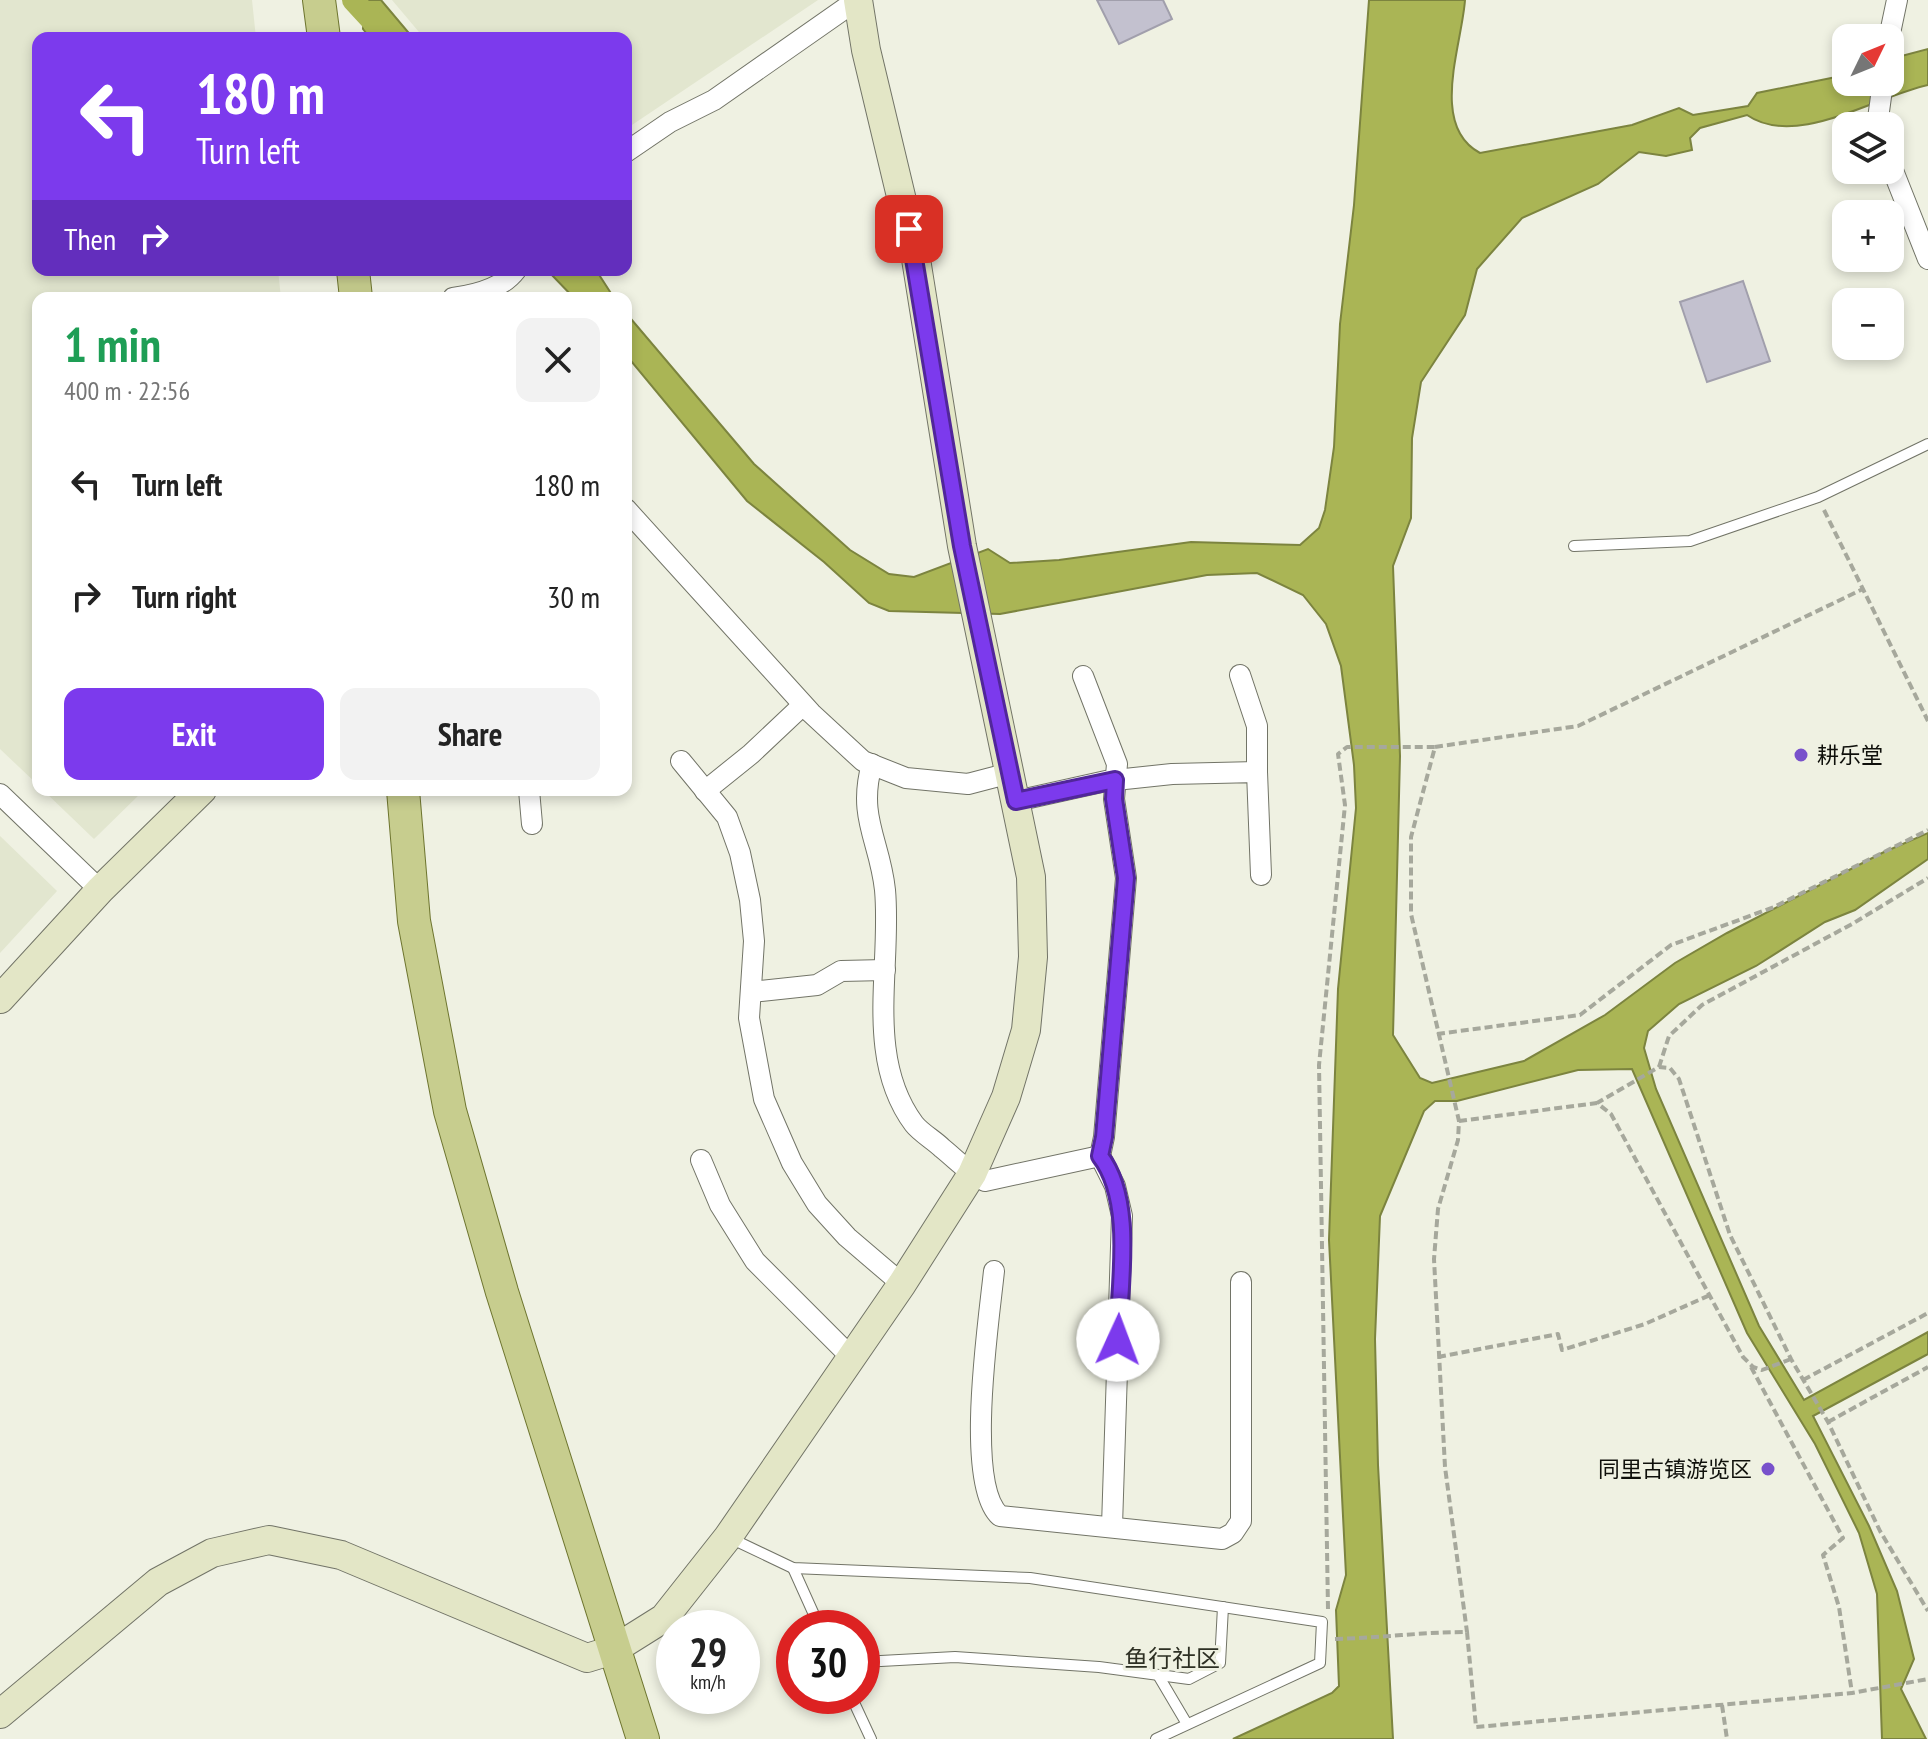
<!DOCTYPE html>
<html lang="en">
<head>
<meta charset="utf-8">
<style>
  body { margin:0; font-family:"PT Sans Narrow","Noto Sans SC",sans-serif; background:#f2f2f2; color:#222; height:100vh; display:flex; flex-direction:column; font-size:30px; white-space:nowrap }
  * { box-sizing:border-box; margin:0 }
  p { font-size:26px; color:#767676 }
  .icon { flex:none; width:44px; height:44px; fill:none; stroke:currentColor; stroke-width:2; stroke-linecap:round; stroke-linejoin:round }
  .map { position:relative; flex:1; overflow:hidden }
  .drawer { position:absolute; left:32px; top:292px; width:600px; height:504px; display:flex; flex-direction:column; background:#fff; border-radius:16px; box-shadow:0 4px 12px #0003 }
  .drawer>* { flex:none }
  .banner { position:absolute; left:32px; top:32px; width:600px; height:244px; border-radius:16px; box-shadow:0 4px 12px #0003; background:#7c3aed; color:#fff; overflow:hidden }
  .needle { width:52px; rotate:47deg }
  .fabs { position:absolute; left:1832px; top:24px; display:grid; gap:16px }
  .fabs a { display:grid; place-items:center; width:72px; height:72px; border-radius:16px; background:#fff; box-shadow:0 4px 12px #0003; font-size:40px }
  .speed { position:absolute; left:656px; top:1610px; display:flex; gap:16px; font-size:40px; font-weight:700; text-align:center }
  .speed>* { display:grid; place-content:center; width:104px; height:104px; border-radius:50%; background:#fff; box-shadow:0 4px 12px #0003; line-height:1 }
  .speed small { font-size:20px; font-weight:400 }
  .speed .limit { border:12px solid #d22; background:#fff; color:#111 }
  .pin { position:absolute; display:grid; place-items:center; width:68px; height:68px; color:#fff; margin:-34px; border-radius:16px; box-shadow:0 4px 12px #0006 }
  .me { position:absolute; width:88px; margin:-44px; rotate:2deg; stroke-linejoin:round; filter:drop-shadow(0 0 6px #0008) }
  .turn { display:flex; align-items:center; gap:28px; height:168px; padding:0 32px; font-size:36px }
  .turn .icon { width:104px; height:104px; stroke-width:2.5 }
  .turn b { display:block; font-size:56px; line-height:68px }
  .then { display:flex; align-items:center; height:76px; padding:0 32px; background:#0003; gap:16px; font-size:30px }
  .round { display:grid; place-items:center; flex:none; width:84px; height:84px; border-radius:16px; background:#f2f2f2 }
  .headline { display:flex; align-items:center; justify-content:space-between; height:136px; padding:0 32px }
  h1 { font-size:48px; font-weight:700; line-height:60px; color:#1e9e55 }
  .primary-button { display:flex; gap:16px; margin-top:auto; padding:16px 32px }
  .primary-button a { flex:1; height:92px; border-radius:16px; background:#7c3aed; color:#fff; font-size:32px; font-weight:700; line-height:92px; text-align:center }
  .primary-button a+a { background:#f2f2f2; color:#222 }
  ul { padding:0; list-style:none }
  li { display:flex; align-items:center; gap:24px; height:112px; padding:0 32px }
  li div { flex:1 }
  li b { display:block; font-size:30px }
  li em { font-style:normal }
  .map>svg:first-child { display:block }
</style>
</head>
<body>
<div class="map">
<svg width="1928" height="1739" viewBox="0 0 1928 1739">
  <rect width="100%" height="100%" fill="#eff1e2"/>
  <!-- built -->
  <g fill="#e2e6cf">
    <polygon points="0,0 252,0 256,38 38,38 38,270 278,270 281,298 38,298 38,785 0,749"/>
    <polygon points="392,0 818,0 626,129 626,38 424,38"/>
    <polygon points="43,790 144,790 94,839"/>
    <polygon points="0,836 57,891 0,953"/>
  </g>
  <!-- water -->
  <g fill="#aab555" stroke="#7c843f" stroke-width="2">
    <polygon points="365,0 381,0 413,38 370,38 363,29"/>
    <path d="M1369 0H1465C1462 45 1429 126 1480 153L1632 125 1679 108 1693 115 1748 106 1757 93 1846 75V82H1890V59L1928 49V85C1876 96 1796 149 1747 115L1700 128 1690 138 1692 150 1666 156 1639 152 1598 184 1522 218 1477 269 1465 315 1421 382 1412 438 1411 518 1393 566 1400 756 1393 1035 1420 1078 1432 1083 1524 1061 1605 1015 1675 963 1727 933 1882 853 1928 833V859L1855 910 1825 922 1756 966 1679 1004 1648 1031 1644 1048 1656 1089 1759 1326 1804 1400 1928 1332V1354L1813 1416 1869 1526 1897 1591 1914 1659 1901 1689 1926 1739H1882L1877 1594 1859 1533 1815 1444 1747 1333 1632 1069 1578 1070 1457 1101H1435L1424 1111 1380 1216 1375 1339 1378 1465 1393 1739H1233L1332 1693 1339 1686 1336 1610 1346 1575 1329 1240 1338 989 1356 808 1354 765 1341 666 1326 624 1303 595 1257 573 1207 575 1000 614 889 611 869 603 824 562 747 501 626 355V313L754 464 850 550 889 574 914 577 988 549 1010 563 1059 560 1191 542 1300 545 1319 528 1325 510 1334 447 1340 324 1354 205Z"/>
    <polygon points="547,270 596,270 614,298 574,298"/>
  </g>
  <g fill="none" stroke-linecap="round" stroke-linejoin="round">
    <!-- canal -->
    <polyline stroke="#aab555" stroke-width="22" points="353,0 388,38"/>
  </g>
  <!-- building -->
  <g fill="#c3c1cf" stroke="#a19fac" stroke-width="2">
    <polygon points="1097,0 1163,0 1172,19 1119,44"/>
    <polygon points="1743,281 1770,361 1707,382 1680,302"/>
  </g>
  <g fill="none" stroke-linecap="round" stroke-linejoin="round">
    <!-- lane casing -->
    <g stroke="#727467" stroke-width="12">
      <g id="lane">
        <polyline points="1574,546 1690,541 1818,497 1928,444"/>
        <polyline points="730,1538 793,1568 1030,1578 1322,1622 1320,1663 1156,1739"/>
        <polyline points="793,1568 820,1628"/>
        <polyline points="862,1662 955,1657 1099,1667 1189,1679 1220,1663 1223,1607"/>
        <polyline points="1158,1675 1187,1724"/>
        <polyline points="851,1696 871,1739"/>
      </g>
    </g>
    <!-- street casing -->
    <g stroke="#727467" stroke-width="22">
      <g id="street">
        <polyline points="1889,38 1897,0"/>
        <polyline points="1877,126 1883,82"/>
        <polyline points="626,152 670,122 714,100 857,0"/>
        <polyline points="1890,163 1928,259"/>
        <path d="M453 298C475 295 502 289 516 270"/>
        <polyline points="626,509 811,713 863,761 906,778 968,784 1010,773"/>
        <polyline points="1240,675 1257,726 1257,772"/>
        <polyline points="1083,676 1117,764 1114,799 1126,878 1104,1137 1100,1156"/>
        <polyline points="681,761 727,817 740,853 750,900 754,941 749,1018 764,1099 792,1163 817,1204 847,1237 902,1284"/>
        <path d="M872 764C857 817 880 841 885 890 892 966 864 1057 914 1124 921 1133 934 1140 942 1148 957 1160 968 1173 985 1181L1100 1156 1115 1186 1122 1216 1112 1526"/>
        <polyline points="529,790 532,824"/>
        <polyline points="705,791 751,754 803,705"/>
        <polyline points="0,794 100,890"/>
        <polyline points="1016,801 1106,781 1172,774 1257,772 1261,875"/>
        <polyline points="751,992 817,985 841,971 885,970"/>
        <polyline points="701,1160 720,1205 755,1261 850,1356"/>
        <path d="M994 1271C989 1320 964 1484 1000 1516L1222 1539 1233 1533 1241 1521V1282"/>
      </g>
    </g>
    <!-- secondary casing -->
    <g stroke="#727467" stroke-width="30">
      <g id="secondary">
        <polyline points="0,999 100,890 202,790"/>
        <polyline points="0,1714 158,1582 212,1553 269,1540 341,1555 587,1658 613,1650 664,1618 728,1537 902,1284 972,1174 1006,1097 1026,1030 1033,957 1031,877 962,546 916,259 866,50 858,0"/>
      </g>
    </g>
    <!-- primary casing -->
    <g stroke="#6e752f" stroke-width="34">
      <g id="primary">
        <polyline points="319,0 324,38"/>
        <polyline points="353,270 356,298"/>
        <polyline points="403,790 414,921 450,1111 502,1292 643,1739"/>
      </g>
    </g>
    <!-- path -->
    <g stroke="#a6a89c" stroke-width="4" stroke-dasharray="8 4" stroke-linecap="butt">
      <polyline points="1824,510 1928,721"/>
      <polyline points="1435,747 1578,726 1863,589"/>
      <polyline points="1437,1034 1580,1015 1671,945 1774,907 1928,830"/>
      <polyline points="1659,1067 1669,1036 1702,1005 1852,924 1928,878"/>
      <polyline points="1459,1121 1597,1103"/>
      <polyline points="1438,1357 1558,1334 1562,1350 1645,1324 1710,1295"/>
      <polyline points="1791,1359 1762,1370 1753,1367 1743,1357 1611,1114 1597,1103 1659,1067 1670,1068 1679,1079 1730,1235 1791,1359 1828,1422 1880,1531 1928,1611"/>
      <polyline points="1751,1367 1843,1538 1823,1555 1839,1607 1852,1693"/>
      <polyline points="1803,1380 1928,1313"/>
      <polyline points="1828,1422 1928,1367"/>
      <polyline points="1328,1609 1319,1065 1345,805 1338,754 1347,747 1435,747 1411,837 1411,914 1459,1121 1458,1140 1438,1209 1434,1259 1445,1467 1467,1632"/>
      <path d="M1335 1639C1380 1638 1422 1632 1467 1632L1476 1727 1852 1693 1928 1679"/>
      <polyline points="1722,1705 1727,1739"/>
    </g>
    <!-- lane -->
    <use href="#lane" stroke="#fff" stroke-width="10"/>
    <!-- street -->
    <use href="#street" stroke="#fff" stroke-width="20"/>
    <!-- secondary -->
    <use href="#secondary" stroke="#e3e6c6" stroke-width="28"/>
    <!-- primary -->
    <use href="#primary" stroke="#c7cd8e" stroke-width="32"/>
  </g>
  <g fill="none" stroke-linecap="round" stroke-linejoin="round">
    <!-- route casing -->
    <g stroke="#51269a" stroke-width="20">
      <path id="route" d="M909 229 962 546 1016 801 1115 780 1114 799 1126 878 1104 1137 1100 1156C1135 1201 1119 1286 1118 1340"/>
    </g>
    <!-- route -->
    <use href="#route" stroke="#7c3aed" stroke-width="14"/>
  </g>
  <!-- markers -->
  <g fill="#7851cb" stroke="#eff1e2" stroke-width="3">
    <circle cx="1801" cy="755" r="8"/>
    <circle cx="1768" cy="1469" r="8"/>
  </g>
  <g text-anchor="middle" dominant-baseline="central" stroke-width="6" stroke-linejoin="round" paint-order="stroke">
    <!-- poi labels -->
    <g font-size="22" fill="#0f100b" stroke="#eff1e2" text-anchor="start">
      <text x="1817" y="755">耕乐堂</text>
      <text x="1752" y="1469" text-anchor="end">同里古镇游览区</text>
    </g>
    <!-- neighbourhood labels -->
    <g font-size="24" fill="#2d2f23" stroke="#eff1e2">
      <text x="1172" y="1658">鱼行社区</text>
    </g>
  </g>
</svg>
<div class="fabs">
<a><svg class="needle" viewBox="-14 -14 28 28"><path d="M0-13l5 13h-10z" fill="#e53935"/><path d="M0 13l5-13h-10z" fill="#767676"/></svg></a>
<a><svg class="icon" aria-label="layers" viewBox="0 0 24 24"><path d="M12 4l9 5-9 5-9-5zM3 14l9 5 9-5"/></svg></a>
<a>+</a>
<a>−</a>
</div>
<div class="speed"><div>29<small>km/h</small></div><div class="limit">30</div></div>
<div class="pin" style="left:909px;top:229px;background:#d93025"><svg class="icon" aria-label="arrive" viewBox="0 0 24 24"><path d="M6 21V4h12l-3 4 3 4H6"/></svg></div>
<svg class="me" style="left:1118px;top:1340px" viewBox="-20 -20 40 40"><circle r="19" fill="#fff"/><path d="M0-13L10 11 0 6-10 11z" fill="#7c3aed"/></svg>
<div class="banner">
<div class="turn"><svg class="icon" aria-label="left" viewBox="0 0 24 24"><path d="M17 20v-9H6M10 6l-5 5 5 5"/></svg><div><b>180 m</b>Turn left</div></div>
<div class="then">Then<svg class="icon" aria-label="right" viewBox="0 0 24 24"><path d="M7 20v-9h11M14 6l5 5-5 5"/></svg></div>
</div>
<section class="drawer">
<div class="headline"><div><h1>1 min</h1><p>400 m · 22:56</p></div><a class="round"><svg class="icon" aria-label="close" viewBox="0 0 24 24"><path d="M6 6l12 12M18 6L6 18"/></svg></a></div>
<ul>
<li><svg class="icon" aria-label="left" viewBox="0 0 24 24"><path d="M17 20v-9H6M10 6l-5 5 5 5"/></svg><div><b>Turn left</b></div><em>180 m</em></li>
<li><svg class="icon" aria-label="right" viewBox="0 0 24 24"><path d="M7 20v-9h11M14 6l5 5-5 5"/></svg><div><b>Turn right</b></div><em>30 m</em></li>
</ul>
<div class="primary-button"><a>Exit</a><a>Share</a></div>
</section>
</div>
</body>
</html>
